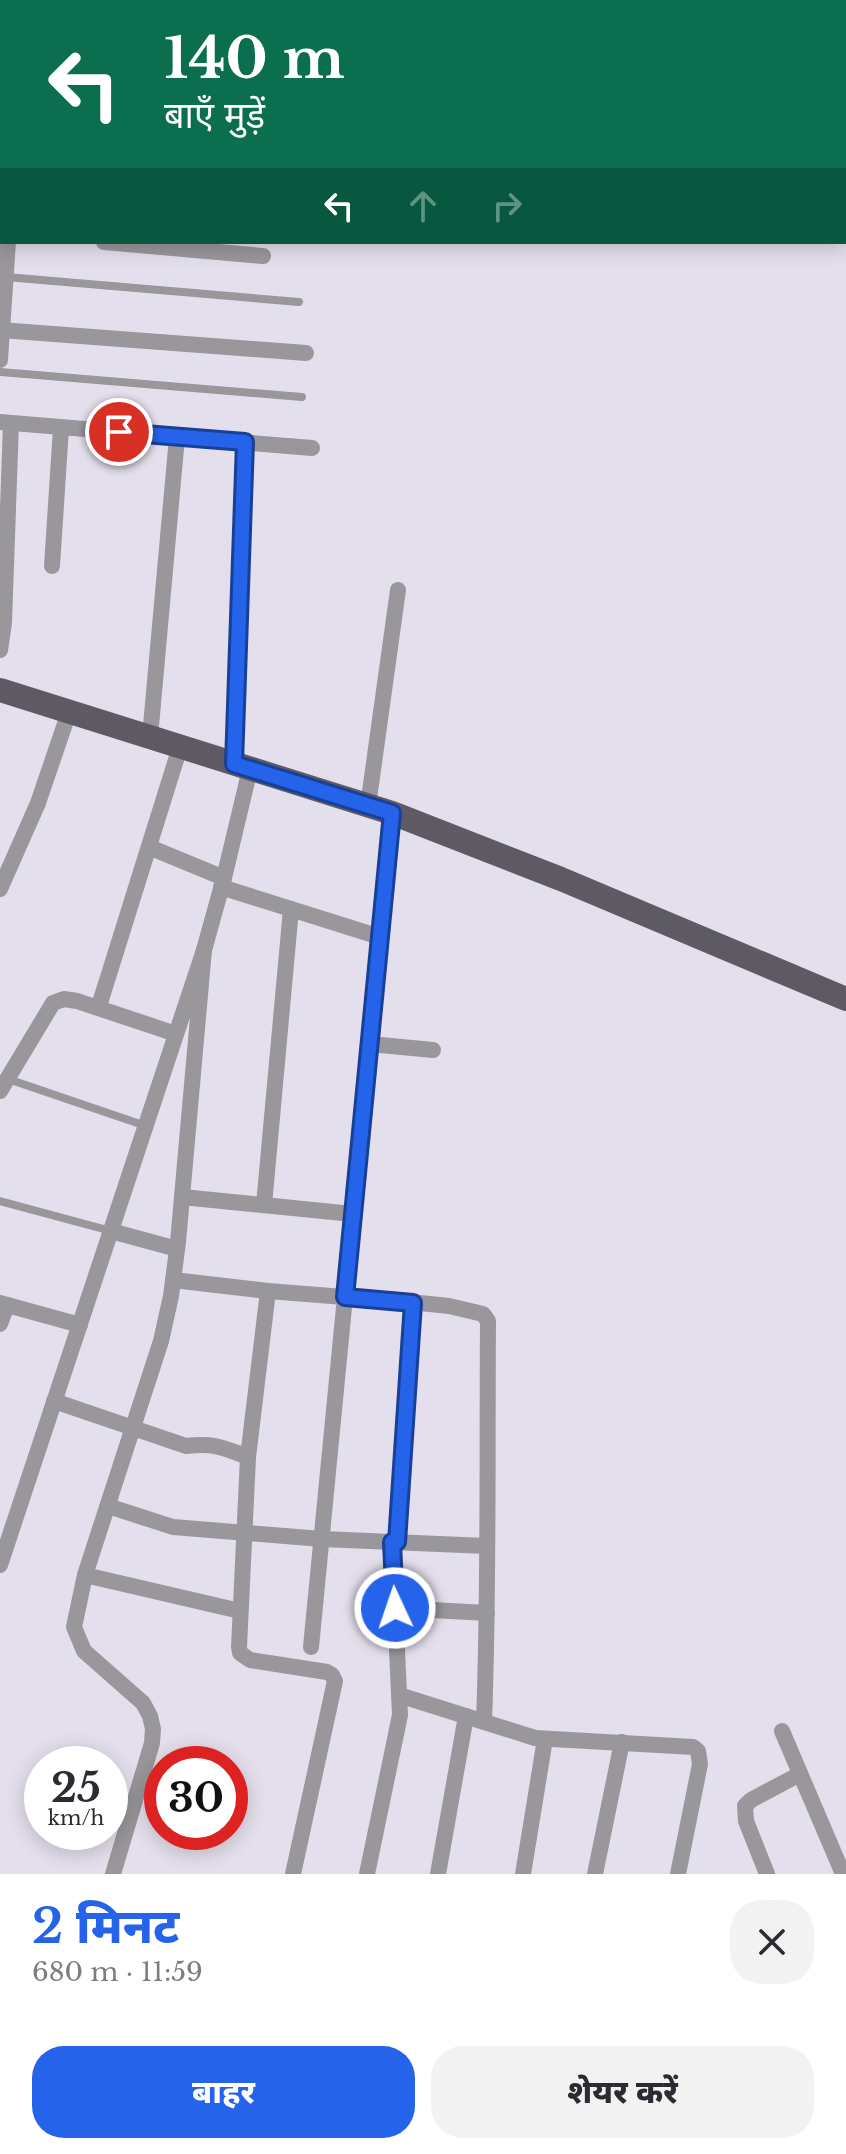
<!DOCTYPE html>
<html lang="hi">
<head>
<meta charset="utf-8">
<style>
  body { margin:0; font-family:"Libre Baskerville","Noto Sans Devanagari",serif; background:#f2f2f3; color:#2b2b33; height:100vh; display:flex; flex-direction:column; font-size:30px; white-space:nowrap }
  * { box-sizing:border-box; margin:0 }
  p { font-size:26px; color:#7c7c81 }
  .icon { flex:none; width:44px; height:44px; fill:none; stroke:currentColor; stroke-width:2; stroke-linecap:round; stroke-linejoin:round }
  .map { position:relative; height:1874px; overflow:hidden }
  .side { display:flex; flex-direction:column; background:#fff; flex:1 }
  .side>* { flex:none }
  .banner { position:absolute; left:0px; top:0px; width:846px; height:244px; box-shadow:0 4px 20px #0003; background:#0b6e4f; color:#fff; overflow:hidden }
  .speed { position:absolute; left:24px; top:1746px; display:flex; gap:16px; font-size:40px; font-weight:700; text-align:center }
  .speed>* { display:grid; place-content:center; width:104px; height:104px; border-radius:50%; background:#fff; box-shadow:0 4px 20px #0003; line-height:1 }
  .speed small { font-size:20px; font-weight:400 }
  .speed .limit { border:12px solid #d22; background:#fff; color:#111 }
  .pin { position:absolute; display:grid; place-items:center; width:68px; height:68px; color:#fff; margin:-34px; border:4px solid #fff; border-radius:50%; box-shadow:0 2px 8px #0007 }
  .me { position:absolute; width:88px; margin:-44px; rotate:357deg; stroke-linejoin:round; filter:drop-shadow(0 0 6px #0008) }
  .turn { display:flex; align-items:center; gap:28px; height:168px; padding:0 32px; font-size:36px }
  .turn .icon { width:104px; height:104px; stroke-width:2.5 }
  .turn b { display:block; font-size:56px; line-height:68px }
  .lanes { display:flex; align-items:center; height:76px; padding:0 32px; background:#0003; justify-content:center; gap:40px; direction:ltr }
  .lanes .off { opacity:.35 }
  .round { display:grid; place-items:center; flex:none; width:84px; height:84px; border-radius:32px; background:#f2f2f3 }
  .overview { display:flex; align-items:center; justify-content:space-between; height:136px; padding:0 32px }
  h1 { font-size:48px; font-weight:800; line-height:60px; color:#2563eb }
  .cta { display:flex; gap:16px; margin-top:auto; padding:16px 32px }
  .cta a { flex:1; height:92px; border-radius:32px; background:#2563eb; color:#fff; font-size:32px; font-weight:800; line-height:92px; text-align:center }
  .cta a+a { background:#f2f2f3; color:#2b2b33 }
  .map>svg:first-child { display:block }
</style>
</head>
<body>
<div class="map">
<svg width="846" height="1874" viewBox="0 0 846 1874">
  <rect width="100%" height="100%" fill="#e4dfec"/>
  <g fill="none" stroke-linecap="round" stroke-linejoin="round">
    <!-- lane -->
    <g stroke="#99979c" stroke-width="8">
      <polyline points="844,173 846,174"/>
      <polyline points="6,277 299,302"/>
      <polyline points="0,372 302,397"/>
      <polyline points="8,1079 146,1126"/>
      <polyline points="0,1201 111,1231"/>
    </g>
    <!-- street -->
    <g stroke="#99979c" stroke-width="16">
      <polyline points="104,242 263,256"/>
      <polyline points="0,330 306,353"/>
      <polyline points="0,360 8,242"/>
      <polyline points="0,422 312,448"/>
      <polyline points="52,566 61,428"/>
      <polyline points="0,650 4,623 11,423"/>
      <polyline points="150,737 177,437"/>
      <polyline points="234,764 245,442"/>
      <polyline points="368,806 398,590"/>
      <polyline points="149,847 224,878"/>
      <polyline points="221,887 380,937"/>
      <polyline points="0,889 38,803 69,712"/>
      <polyline points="99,1006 180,747"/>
      <polyline points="370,1044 433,1050"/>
      <polyline points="0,1091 53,1003 64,999 77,1001 176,1034"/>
      <polyline points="182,1197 353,1214"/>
      <polyline points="264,1205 291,909"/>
      <polyline points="111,1231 177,1249"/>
      <path d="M173 1280 268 1291 420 1303 449 1306 483 1314 488 1321C487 1455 489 1589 484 1722"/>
      <polyline points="0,1303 80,1325"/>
      <polyline points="0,1324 7,1305"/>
      <path d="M54 1401 186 1446C214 1443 222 1447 248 1457L239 1647 240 1653 250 1660 327 1672 332 1675 335 1681 293 1874"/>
      <polyline points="248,1457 268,1291"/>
      <polyline points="108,1506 173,1527 322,1539 486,1546"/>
      <polyline points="397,1542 413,1303"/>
      <polyline points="0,1565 204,950 224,878 250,769"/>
      <polyline points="85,1575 240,1611"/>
      <polyline points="395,1608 487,1613"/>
      <polyline points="311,1647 392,813"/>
      <polyline points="399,1695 535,1738 693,1747 698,1751 700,1764 678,1874"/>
      <polyline points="782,1731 843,1874"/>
      <polyline points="113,1874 152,1743 153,1729 150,1716 143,1703 84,1651 74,1627 85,1575 161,1341 171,1296 178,1242 204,950"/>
      <polyline points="367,1874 400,1715 392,1542"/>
      <polyline points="438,1874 466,1716"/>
      <polyline points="523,1874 545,1739"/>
      <polyline points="595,1874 622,1742"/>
      <polyline points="767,1874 746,1821 745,1806 751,1800 800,1774"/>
    </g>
    <!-- primary -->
    <polyline stroke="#5d5a63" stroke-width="24" points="0,690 392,813 561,879 846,999"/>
  </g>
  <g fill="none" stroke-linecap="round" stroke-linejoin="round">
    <!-- route casing -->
    <g stroke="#184099" stroke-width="20">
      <polyline id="route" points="119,432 245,442 234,764 392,813 345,1297 413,1303 397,1542 392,1542 395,1608"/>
    </g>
    <!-- route -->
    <use href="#route" stroke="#2563eb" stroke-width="14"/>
  </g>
</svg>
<div class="speed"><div>25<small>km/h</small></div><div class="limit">30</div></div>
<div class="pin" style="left:119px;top:432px;background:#d93025"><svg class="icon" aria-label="arrive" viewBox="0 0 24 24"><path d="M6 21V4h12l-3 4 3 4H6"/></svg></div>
<svg class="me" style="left:395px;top:1608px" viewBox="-20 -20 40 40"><circle r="17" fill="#2563eb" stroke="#fff" stroke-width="3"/><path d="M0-11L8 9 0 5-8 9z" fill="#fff"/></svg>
<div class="banner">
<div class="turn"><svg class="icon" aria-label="left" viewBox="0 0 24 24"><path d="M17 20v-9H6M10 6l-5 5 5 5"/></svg><div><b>140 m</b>बाएँ मुड़ें</div></div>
<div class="lanes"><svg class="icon" aria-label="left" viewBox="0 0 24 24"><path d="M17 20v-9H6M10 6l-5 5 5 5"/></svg><svg class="icon off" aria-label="ahead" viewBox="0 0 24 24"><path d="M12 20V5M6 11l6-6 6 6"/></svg><svg class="icon off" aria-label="right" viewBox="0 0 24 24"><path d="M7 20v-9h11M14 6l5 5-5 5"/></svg></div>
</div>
</div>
<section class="side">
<div class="overview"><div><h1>2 मिनट</h1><p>680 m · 11:59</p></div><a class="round"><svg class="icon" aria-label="close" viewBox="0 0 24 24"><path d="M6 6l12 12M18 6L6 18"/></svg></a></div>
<div class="cta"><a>बाहर</a><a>शेयर करें</a></div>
</section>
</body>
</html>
